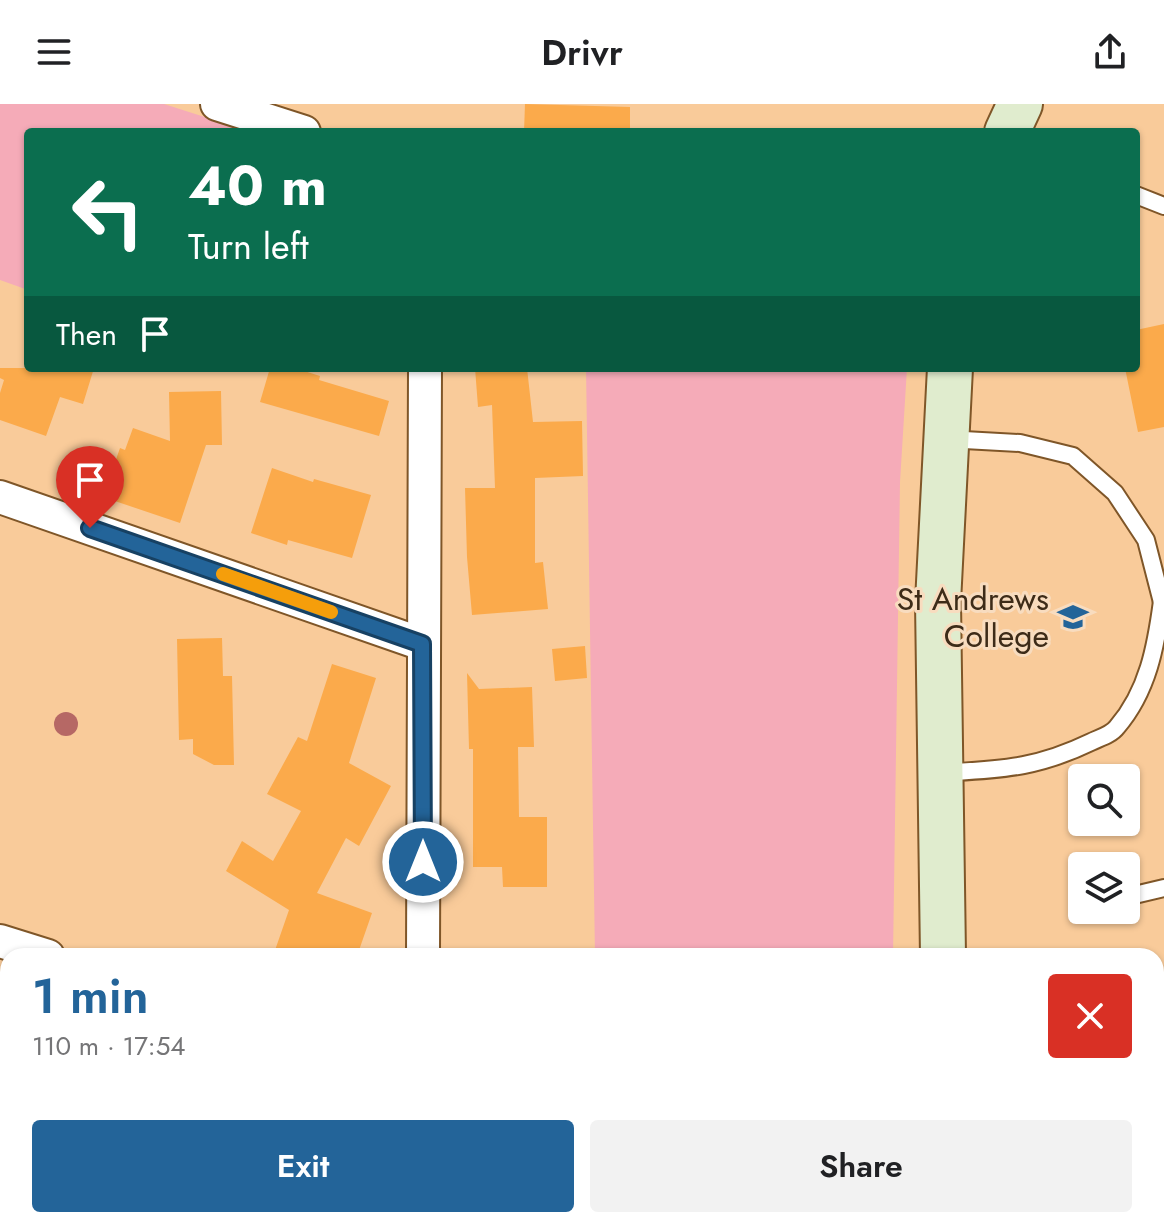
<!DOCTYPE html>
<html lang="en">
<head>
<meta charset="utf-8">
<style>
  body { margin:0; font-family:Jost,sans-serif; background:#f2f2f2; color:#202124; height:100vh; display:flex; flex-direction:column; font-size:30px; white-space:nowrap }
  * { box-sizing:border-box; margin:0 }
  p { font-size:26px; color:#757577 }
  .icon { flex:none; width:44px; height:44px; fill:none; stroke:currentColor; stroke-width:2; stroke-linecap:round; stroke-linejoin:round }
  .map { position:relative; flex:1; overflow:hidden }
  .drawer { position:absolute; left:0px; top:844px; width:1164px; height:280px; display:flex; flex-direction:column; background:#fff; border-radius:24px 24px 0 0; box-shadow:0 2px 6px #0004 }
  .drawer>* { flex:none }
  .hud { position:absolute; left:24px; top:24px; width:1116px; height:244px; border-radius:8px; box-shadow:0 2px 6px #0004; background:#0b6e4f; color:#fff; overflow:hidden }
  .controls { position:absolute; left:1068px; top:660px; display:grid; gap:16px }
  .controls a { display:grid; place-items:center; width:72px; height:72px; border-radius:8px; background:#fff; box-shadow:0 2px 6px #0004; font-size:40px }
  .pin { position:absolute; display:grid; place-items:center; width:68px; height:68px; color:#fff; margin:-82px -34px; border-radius:50% 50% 50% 0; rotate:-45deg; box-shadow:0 0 8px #0007 }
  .pin .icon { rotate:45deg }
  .me { position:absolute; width:88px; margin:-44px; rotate:0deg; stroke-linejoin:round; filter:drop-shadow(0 0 6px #0008) }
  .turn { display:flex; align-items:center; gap:28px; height:168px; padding:0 32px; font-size:36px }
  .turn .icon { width:104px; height:104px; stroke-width:2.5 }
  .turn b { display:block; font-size:56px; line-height:68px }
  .then { display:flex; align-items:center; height:76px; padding:0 32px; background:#0003; gap:16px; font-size:30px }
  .round { display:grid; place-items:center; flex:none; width:84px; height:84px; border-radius:8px; background:#f2f2f2 }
  .headline { display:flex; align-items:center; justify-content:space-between; height:136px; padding:0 32px }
  h1 { font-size:48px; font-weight:600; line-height:60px; color:#236499 }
  .button { display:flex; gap:16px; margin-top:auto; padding:16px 32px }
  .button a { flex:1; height:92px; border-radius:8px; background:#236499; color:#fff; font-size:32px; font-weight:600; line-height:92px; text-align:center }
  .button a+a { background:#f2f2f2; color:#202124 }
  header { display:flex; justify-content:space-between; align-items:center; height:104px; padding:0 32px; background:#fff; font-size:36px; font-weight:600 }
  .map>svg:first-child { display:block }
</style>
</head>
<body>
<header><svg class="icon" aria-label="menu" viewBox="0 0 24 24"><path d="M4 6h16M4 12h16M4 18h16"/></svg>Drivr<svg class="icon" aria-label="share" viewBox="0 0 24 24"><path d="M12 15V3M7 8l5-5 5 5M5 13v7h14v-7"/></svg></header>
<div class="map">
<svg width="1164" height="1124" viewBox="0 0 1164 1124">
  <rect width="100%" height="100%" fill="#f9cb9a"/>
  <!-- green -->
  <g fill="#f5abb8">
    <polygon points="0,0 164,0 239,24 238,28 28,28 28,186 0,176"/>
    <polygon points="586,264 907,264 900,378 893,852 595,852"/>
    <polygon points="599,1116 897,1116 898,1124 599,1124"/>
  </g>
  <!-- building -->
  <g fill="#fbaa4b">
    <polygon points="525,0 630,3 630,28 524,28"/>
    <polygon points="1164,220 1164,323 1138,328 1125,264 1136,264 1136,226"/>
    <polygon points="0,264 94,264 83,300 60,293 46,332 0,316 0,289 4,276 0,274"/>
    <polygon points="270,264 295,264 320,272 319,276 389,297 379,332 260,298"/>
    <polygon points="475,264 527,264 533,318 582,317 583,372 535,374 535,459 543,458 548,505 472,511 467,453 465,384 495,384 492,301 478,303"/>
    <polygon points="221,287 222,341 206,341 180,419 103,393 120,344 125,346 133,324 170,337 169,288"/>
    <polygon points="272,364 313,378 314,375 371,391 352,454 288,436 287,441 251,429"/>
    <polygon points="222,534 223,572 232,572 234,661 214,661 193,650 193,635 179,636 177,535"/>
    <polygon points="585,542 587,574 555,577 552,545"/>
    <polygon points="332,560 376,574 349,659 391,682 359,742 346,734 317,789 372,809 357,852 273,852 289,806 226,767 242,737 273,757 301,707 267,690 298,633 307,637"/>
    <polygon points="467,569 479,585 532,583 534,643 518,643 519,713 547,713 547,783 503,783 502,763 473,763 473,645 469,645"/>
  </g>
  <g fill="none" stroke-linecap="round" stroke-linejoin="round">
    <!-- lane casing -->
    <g stroke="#7f5628" stroke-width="20">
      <g id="lane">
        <polyline points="1136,91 1164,102"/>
        <polyline points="946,335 1020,339 1073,352 1115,389 1146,436 1164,506"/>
        <path d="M941 669C1001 665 1035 665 1091 638 1099 634 1111 631 1117 623 1148 587 1156 542 1162 497"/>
        <polyline points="1126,793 1164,784"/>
      </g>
    </g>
    <!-- street casing -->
    <g stroke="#7f5628" stroke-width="36">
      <g id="street">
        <polyline points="217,0 304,28"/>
        <polyline points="0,393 422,540"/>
        <polyline points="0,837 48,852"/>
        <polyline points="423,852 425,264"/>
        <polyline points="227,1124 232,1116"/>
      </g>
    </g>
    <!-- secondary casing -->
    <g stroke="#7f5628" stroke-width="48">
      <g id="secondary">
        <polyline points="1007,28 1020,0"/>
        <polyline points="943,852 938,498 950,264"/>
        <polyline points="937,1124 938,1116"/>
      </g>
    </g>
    <!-- lane -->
    <use href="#lane" stroke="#fff" stroke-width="16"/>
    <!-- street -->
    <use href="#street" stroke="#fff" stroke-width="32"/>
    <!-- secondary -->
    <use href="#secondary" stroke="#e0ecce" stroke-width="44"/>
  </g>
  <!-- trees -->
  <circle fill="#b66865" cx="66" cy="620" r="12"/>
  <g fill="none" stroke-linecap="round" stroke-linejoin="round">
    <!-- route casing -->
    <g stroke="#174163" stroke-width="20">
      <polyline id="route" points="90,424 422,540 423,758"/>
    </g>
    <!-- route -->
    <use href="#route" stroke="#236499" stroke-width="14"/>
    <!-- slow -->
    <polyline stroke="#f59e0b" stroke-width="14" points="223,470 331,508"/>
  </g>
  <!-- icons -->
  <defs>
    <g id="school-bare" transform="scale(2.4)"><path d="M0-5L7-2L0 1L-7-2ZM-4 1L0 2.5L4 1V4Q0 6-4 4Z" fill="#236499" stroke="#f8dcbf" stroke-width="2.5" paint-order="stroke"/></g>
  </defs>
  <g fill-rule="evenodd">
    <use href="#school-bare" x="1073" y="513"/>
  </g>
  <g text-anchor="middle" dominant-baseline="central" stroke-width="6" stroke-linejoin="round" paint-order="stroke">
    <!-- poi labels -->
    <g font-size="32" fill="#3d2b18" stroke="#f8dcbf" text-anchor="end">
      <text x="1049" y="495">St Andrews<tspan x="1049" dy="37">College</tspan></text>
    </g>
  </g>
</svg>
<div class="controls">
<a><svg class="icon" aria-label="search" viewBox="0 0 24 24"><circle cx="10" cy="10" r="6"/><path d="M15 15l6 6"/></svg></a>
<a><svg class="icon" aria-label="layers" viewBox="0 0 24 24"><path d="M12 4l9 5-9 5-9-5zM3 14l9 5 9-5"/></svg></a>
</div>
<div class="pin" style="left:90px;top:424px;background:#d93025"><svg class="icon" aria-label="arrive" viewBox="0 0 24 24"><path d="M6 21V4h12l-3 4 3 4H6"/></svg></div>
<svg class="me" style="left:423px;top:758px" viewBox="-20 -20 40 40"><circle r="17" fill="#236499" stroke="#fff" stroke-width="3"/><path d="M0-11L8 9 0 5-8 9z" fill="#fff"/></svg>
<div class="hud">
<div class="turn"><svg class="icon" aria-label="left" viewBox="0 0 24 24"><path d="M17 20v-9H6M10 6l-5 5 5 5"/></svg><div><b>40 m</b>Turn left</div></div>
<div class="then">Then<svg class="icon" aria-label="arrive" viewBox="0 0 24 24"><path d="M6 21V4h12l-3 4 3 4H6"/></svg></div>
</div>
<section class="drawer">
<div class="headline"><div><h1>1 min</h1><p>110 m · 17:54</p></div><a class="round" style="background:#d93025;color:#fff"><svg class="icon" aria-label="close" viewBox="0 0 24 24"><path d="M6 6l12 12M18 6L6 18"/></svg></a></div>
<div class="button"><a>Exit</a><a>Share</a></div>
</section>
</div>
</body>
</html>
